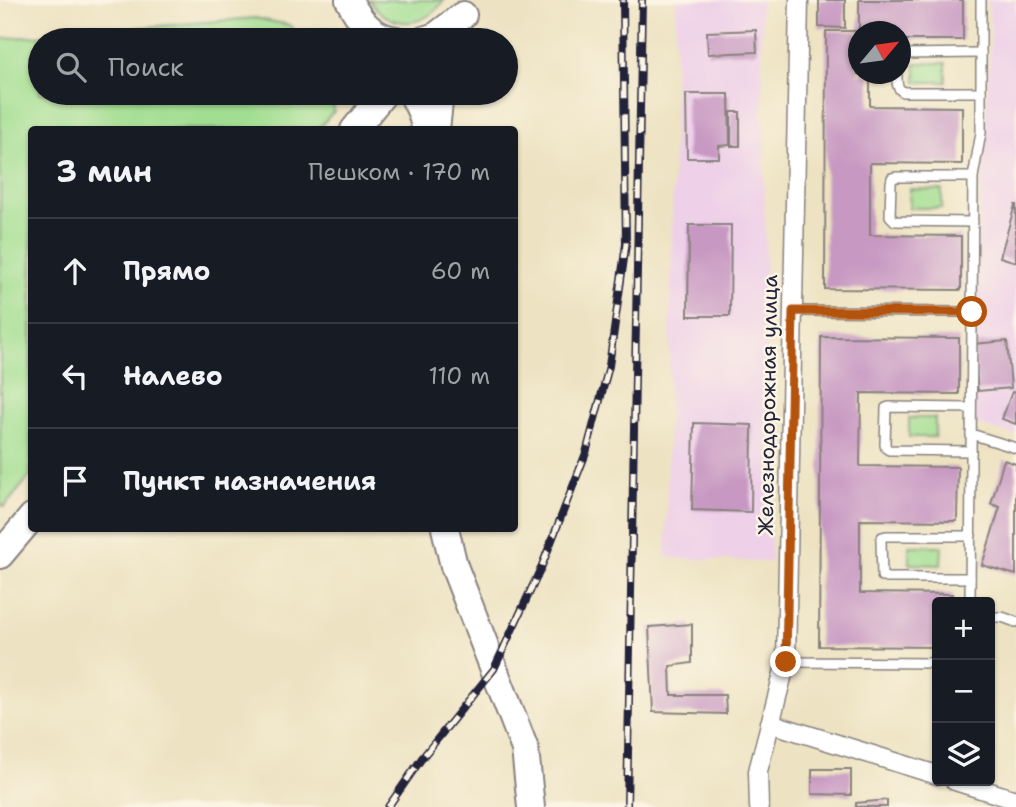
<!DOCTYPE html>
<html lang="ru">
<head>
<meta charset="utf-8">
<style>
  body { margin:0; font-family:"Shantell Sans",sans-serif; background:#20242c; color:#f1f3f6 }
  .controls { position:absolute; right:21px; bottom:21px; display:grid; overflow:hidden; border-radius:7px; box-shadow:0 2px 5px #0004 }
  .controls button { width:63px; height:63px; display:grid; place-items:center; padding:0; border:0; border-bottom:2px solid #363941; background:#171b24; color:#f1f3f6; font:35px sans-serif }
  .compass { position:absolute; left:848px; top:21px; width:63px; height:63px; border-radius:50%; background:#171b24; box-shadow:0 2px 5px #0004; rotate:61deg }
  .stop { position:absolute; width:21px; height:21px; margin:-16px; border:5px solid #b45309; border-radius:50%; background:#fff }
  .stop.end { background:#b45309; border-color:#fff; box-shadow:0 2px 7px #0008 }
  .list { margin:0; padding:0; list-style:none }
  h2 { display:flex; justify-content:space-between; align-items:center; height:91px; margin:0; padding:0 28px; font-size:30px }
  h2 small { font-size:23px; font-weight:400; color:#9ea1a6 }
  .list li { display:grid; grid-template-columns:46px 1fr auto; gap:21px; align-items:center; box-sizing:border-box; height:105px; padding:0 28px; border-top:2px solid #363941 }
  .list b { display:block; font-size:26px; white-space:nowrap }
  .list em { font-size:23px; font-style:normal; color:#9ea1a6 }
  .icon { flex:none; width:38px; height:38px; fill:none; stroke:currentColor; stroke-width:2; stroke-linecap:round; stroke-linejoin:round }
  .map { position:relative; flex:none; width:1016px; height:807px; overflow:hidden }
  .search { position:absolute; background:#171b24; box-shadow:0 2px 5px #0004; left:28px; top:28px; width:490px; height:77px; display:flex; align-items:center; gap:18px; box-sizing:border-box; padding:0 24px; border-radius:38px; color:#9ea1a6; font-size:26px }
  .panel { position:absolute; background:#171b24; box-shadow:0 2px 5px #0004; left:28px; top:126px; width:490px; height:406px; border-radius:7px }
  .map>svg:first-child { display:block }
  .built { fill:#eed0e8 }
  .green { fill:#a2de91; stroke:#628066; stroke-width:2 }
  .building { fill:#c798c2 }
  .lines { fill:none; stroke-linecap:round; stroke-linejoin:round }
  .service-casing { stroke:#88827e; stroke-width:12 }
  .minor-casing { stroke:#88827e; stroke-width:21 }
  .secondary-casing { stroke:#88827e; stroke-width:30 }
  .service { stroke:#fff; stroke-width:9 }
  .minor { stroke:#fff; stroke-width:18 }
  .secondary { stroke:#fff; stroke-width:26 }
  .rail-casing { stroke:#22223b; stroke-width:8 }
  .rail { stroke:#fcf5e5; stroke-width:5; stroke-dasharray:16; stroke-linecap:butt }
  .route { stroke:#b45309; stroke-width:9 }
  .labels { text-anchor:middle; stroke-width:5; stroke-linejoin:round; paint-order:stroke }
  .street-label { font-size:21px; fill:#22223b; stroke:#fcf5e5 }
</style>
</head>
<body>
<div class="map">
<svg width="1016" height="807" viewBox="0 0 1016 807">
  <rect width="100%" height="100%" fill="#fcf5e5"/>
  <filter id="ink" filterUnits="userSpaceOnUse"><feTurbulence type="fractalNoise" baseFrequency=".0143" numOctaves="2"/><feDisplacementMap in="SourceGraphic" scale="14" xChannelSelector="R" yChannelSelector="G"/><feConvolveMatrix kernelMatrix="1 2 1 2 8 2 1 2 1" color-interpolation-filters="sRGB"/></filter>
  <filter id="wash" filterUnits="userSpaceOnUse"><feTurbulence type="fractalNoise" baseFrequency=".00686" numOctaves="4" result="noise"/><feDisplacementMap in="SourceGraphic" scale="28" xChannelSelector="R" yChannelSelector="G"/><feGaussianBlur stdDeviation="1.57" result="paint"/><feColorMatrix in="noise" values="0 0 0 0 0 0 0 0 0 0 0 0 0 0 0 0 0 1.4 0 .05"/><feComposite in="paint" operator="in"/></filter>
  <g filter="url(#wash)">
    <rect width="100%" height="100%" fill="#ede2c1"/>
    <g class="built">
      <path d="M676,0H761L771,562L666,558Z"/>
      <path d="M987,0H1016V436L973,423V319L991,29Z"/>
    </g>
    <g class="green">
      <path d="M369,0H444C424,29 390,30 369,0Z"/>
      <path d="M255,18L289,25L305,40H40V93H332L334,111L318,129L32,130L31,475L4,507L0,503V39Z"/>
      <rect x="916" y="63" width="30" height="19"/>
      <path d="M910,189L942,190V208H909Z"/>
      <rect x="909" y="418" width="26" height="19"/>
      <path d="M909,546H942L941,565L909,564Z"/>
    </g>
    <g id="blocks">
      <g class="building">
        <path d="M819,0H845V28L819,27Z"/>
        <path d="M859,0H963V40H900V32H859Z"/>
        <path d="M756,30L757,52L708,54L707,32Z"/>
        <path d="M826,31H858V74H870V106L962,107V164L870,163V235L961,236V290L825,289Z"/>
        <path d="M686,94H729L730,145L719,146V158H687Z"/>
        <rect x="731" y="112" width="9" height="34"/>
        <path d="M1015,205H1016V262L1000,257Z"/>
        <path d="M689,225H731L730,316H688Z"/>
        <path d="M821,337L959,338V394L861,393L860,466L958,467L957,521L860,520V593L953,594L952,602H937V647L819,646Z"/>
        <path d="M1007,341L1011,388L978,391L973,344Z"/>
        <path d="M1012,392L1016,393V424L1002,419Z"/>
        <path d="M694,423L752,425L751,512L692,510Z"/>
        <path d="M1004,460L1016,464V575L982,565L1000,507L991,504Z"/>
        <path d="M692,624V663L670,666L671,695H725L726,714L653,712L649,627Z"/>
        <path d="M812,769H851V795L812,794Z"/>
        <path d="M887,800V807H856V803Z"/>
      </g>
    </g>
  </g>
  <g filter="url(#ink)">
    <use href="#blocks" fill-opacity="0" stroke="#88827e" stroke-width="2"/>
    <g class="lines">
      <defs>
        <g id="service">
          <path d="M900,54L981,53"/>
          <path d="M897,74C897,81 896,88 903,92H981"/>
          <path d="M973,222L895,221L890,216L891,183L892,178L897,177H973"/>
          <path d="M793,311L972,312"/>
          <path d="M971,434L1016,448"/>
          <path d="M971,451L889,450L886,448L885,445L886,408L889,407L971,408"/>
          <path d="M970,578H887L882,576L881,541L882,537L886,536H971"/>
          <path d="M970,602L973,177L981,133V0"/>
          <path d="M990,617H1002L1016,622"/>
          <path d="M786,662L937,663"/>
        </g>
        <g id="minor">
          <path d="M770,723L937,775"/>
          <path d="M955,781L1016,800"/>
          <path d="M759,807L758,771L786,662L799,0"/>
        </g>
        <g id="secondary">
          <path d="M349,0C359,20 372,37 396,40"/>
          <path d="M423,40L436,36L463,15"/>
          <path d="M412,93L421,112L426,130"/>
          <path d="M354,130L384,93"/>
          <path d="M436,130L440,93"/>
          <path d="M445,528L454,566L525,749L531,807"/>
          <path d="M0,555L32,517"/>
        </g>
      </defs>
      <use href="#service" class="service-casing"/>
      <use href="#minor" class="minor-casing"/>
      <use href="#secondary" class="secondary-casing"/>
      <use href="#service" class="service"/>
      <use href="#minor" class="minor"/>
      <use href="#secondary" class="secondary"/>
      <defs>
        <g id="rail">
          <path d="M388,807L422,758L494,669L541,568L586,453L609,366L626,244L623,0"/>
          <path d="M627,807L642,0"/>
        </g>
      </defs>
      <use href="#rail" class="rail-casing"/>
      <use href="#rail" class="rail"/>
    </g>
  </g>
  <g class="lines" filter="url(#ink)">
    <path class="route" d="M786,662L793,311L972,312"/>
  </g>
  <g class="labels">
    <g class="street-label">
      <text transform="translate(768 405) rotate(-89)" y="7">Железнодорожная улица</text>
    </g>
  </g>
</svg>
<div class="controls">
<button>+</button>
<button>−</button>
<button><svg class="icon" aria-label="layers" viewBox="0 0 24 24"><path d="M12 4l9 5-9 5-9-5zM3 14l9 5 9-5"/></svg></button>
</div>
<svg class="compass" viewBox="-18 -18 36 36"><path d="M0-13l5 13h-10z" fill="#e53935"/><path d="M0 13l5-13h-10z" fill="#9ea1a6"/></svg>
<div class="stop" style="left:972px;top:312px"></div>
<div class="stop end" style="left:786px;top:662px"></div>
<div class="search"><svg class="icon" aria-label="search" viewBox="0 0 24 24"><circle cx="10" cy="10" r="6"/><path d="M15 15l6 6"/></svg>Поиск</div>
<section class="panel">
<h2>3 мин<small>Пешком · 170 m</small></h2>
<ul class="list">
<li><svg class="icon" aria-label="ahead" viewBox="0 0 24 24"><path d="M12 20V5M6 11l6-6 6 6"/></svg><div><b>Прямо</b></div><em>60 m</em></li>
<li><svg class="icon" aria-label="left" viewBox="0 0 24 24"><path d="M17 20v-9H6M10 6l-5 5 5 5"/></svg><div><b>Налево</b></div><em>110 m</em></li>
<li><svg class="icon" aria-label="arrive" viewBox="0 0 24 24"><path d="M6 21V4h12l-3 4 3 4H6"/></svg><div><b>Пункт назначения</b></div></li>
</ul>
</section>
</div>
</body>
</html>
